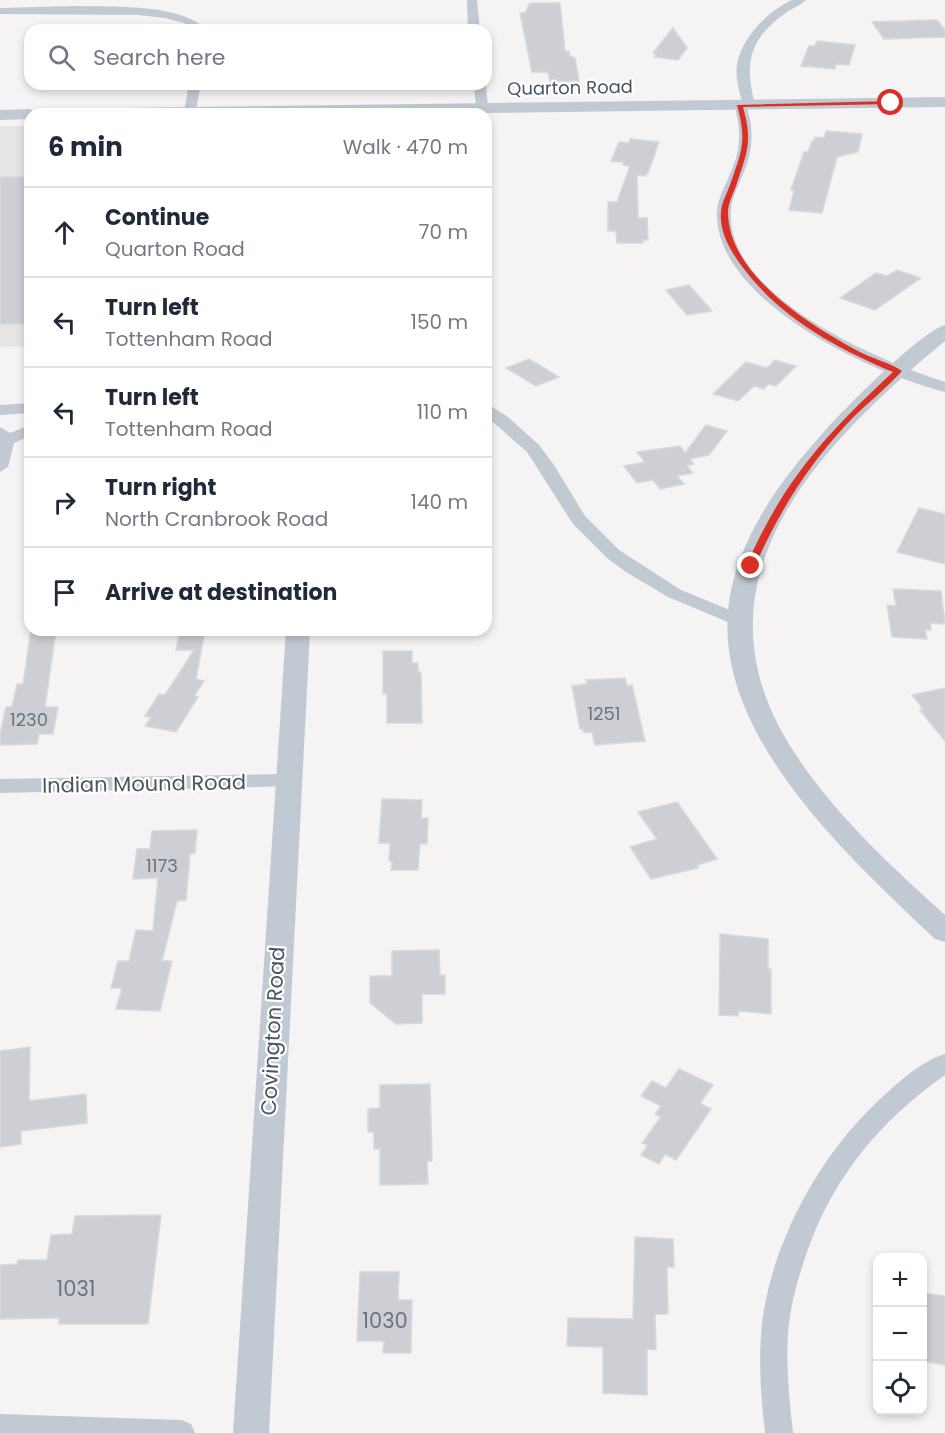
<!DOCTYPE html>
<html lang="en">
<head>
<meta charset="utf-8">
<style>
  body { margin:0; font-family:Poppins,sans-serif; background:#f2f2f3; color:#1f2937 }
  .controls { position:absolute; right:18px; bottom:18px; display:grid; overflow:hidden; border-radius:12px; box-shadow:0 3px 9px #0003 }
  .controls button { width:54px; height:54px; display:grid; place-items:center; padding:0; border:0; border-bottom:2px solid #e0e1e3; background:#fff; color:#1f2937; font:30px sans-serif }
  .stop { position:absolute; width:18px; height:18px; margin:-14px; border:4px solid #d93025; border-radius:50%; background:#fff }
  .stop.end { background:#d93025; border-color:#fff; box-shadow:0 2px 6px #0008 }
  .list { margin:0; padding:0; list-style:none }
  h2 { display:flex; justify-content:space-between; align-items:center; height:78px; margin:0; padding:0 24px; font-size:26px }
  h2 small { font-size:20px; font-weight:400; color:#747a83 }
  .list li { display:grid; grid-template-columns:39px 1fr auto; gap:18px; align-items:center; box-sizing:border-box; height:90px; padding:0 24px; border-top:2px solid #e0e1e3 }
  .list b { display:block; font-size:22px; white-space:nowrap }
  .list p { margin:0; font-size:20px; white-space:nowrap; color:#747a83 }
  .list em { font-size:20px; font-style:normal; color:#747a83 }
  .icon { flex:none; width:33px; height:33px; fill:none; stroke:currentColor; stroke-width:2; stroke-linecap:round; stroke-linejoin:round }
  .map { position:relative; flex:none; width:945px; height:1433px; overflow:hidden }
  .search { position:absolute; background:#fff; box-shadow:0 3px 9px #0003; left:24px; top:24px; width:468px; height:66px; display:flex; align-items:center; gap:15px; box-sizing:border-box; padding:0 21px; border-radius:18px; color:#747a83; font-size:22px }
  .panel { position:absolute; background:#fff; box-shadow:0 3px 9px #0003; left:24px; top:108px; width:468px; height:528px; border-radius:18px }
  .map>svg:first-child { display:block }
  .education { fill:#e6e4e5 }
  .building { fill:#cdcfd5; stroke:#d7d9de; stroke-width:1.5 }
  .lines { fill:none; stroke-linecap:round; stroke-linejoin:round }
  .minor { fill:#c1cad2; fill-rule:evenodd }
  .tertiary { fill:#c1cad2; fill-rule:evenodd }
  .route { fill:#d93025 }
  .labels { text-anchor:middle; stroke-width:4.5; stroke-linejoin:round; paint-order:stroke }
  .far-street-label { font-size:18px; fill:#4a5661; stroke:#fff }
  .number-label { font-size:18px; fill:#6b747e }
  .street-label { font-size:21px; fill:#4a5661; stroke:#fff }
  .near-number-label { font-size:21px; fill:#6b747e }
</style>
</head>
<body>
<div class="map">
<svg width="945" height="1433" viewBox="0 0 945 1433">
  <rect width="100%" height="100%" fill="#f5f3f3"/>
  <path class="education" d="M0,126H30V346L0,347Z"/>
  <g class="building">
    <path d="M534,3H560L565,51H569L570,56L575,58L579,81L550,82L548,72H532L520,13L526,12L529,4Z"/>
    <path d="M930,20H937L945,30V37L884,39L872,22Z"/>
    <path d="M673,28L687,48L678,60L654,57L656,54L653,53Z"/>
    <path d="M817,41L855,45L849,65L836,64L835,69L801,66L809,46H815Z"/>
    <path d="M826,131L862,134L858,152L837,157L822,213L789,210L794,191L791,190L804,152H808L812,141H814L815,137L824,138Z"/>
    <path d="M630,139L659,142L648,173L645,176L637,175L638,218H647L648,240H643V243H617L616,231H608V202H617L630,166L623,165L624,162L611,161L619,142L629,143Z"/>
    <rect x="0" y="177" width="30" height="147"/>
    <path d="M897,270L921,278L875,310L840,298L876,273L887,276Z"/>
    <path d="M689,285L712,311L687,315L666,290Z"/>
    <path d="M529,359L559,377L536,386L506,368Z"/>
    <path d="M775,360L796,366L776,386L768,384L764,389L754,386L738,401L713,394L746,362L767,368Z"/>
    <path d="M706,425L727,431L709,455L690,459L694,464L687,466L693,473L677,476L684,484L660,489L653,480L637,483L624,466L645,462L637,452L680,446L685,453Z"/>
    <path d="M919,508L945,514V564L897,552Z"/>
    <path d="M893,589L941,591L945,624L930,623L931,630H925L927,639L892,637L887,605L896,606Z"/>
    <path d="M31,630H56L45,707H58L53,734H39L37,744L0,745V734L6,707H12L17,684H23Z"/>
    <path d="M180,630H205L196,679L204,681L194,696L198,697L176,732L145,726L151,717L145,716L159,694L165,695L194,650H176Z"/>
    <path d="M383,651H412V663H418V672H421L422,723H387V694H383Z"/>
    <path d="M625,678L627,686L632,685L645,741L595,745L592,732L584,733L583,729H580L572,686L587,684L586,680Z"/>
    <path d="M945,688V741L920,710L923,709L912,695Z"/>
    <path d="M382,799L422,800L421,818H428L427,844H420L418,870H391L392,861H389L390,843H379Z"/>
    <path d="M677,802L717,859L697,865L698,868L651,879L630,847L657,839L638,812Z"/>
    <path d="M197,830L195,853L190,854L186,900L177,901L162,961H172L160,1011L116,1009L122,988H111L118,961H129L136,930L153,931L158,878L133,879L137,849H150L152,831Z"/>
    <path d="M720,934L768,939V969H771V1014L739,1011L738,1016L719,1015Z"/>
    <path d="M439,950L440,975H445V994H422V1023L396,1024L370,1003V976H392V951Z"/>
    <path d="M30,1047L29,1101L86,1094L87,1123L21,1131V1144L0,1147V1051Z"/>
    <path d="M679,1069L713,1085L700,1103L711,1109L676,1160L665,1154L659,1164L641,1155L648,1145L642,1143L661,1117L655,1114L661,1106L641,1096L652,1081L666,1088Z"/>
    <path d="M430,1084L432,1161H427L428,1184L380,1185V1149H374V1132H368V1109L380,1108V1085Z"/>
    <path d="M161,1215L148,1324H59V1318L0,1319V1265L17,1264L18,1260H47L51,1235L72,1234L75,1216Z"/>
    <path d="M635,1237L673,1239L674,1267H667L668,1314H655L656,1350L647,1349V1395L603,1393V1347L567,1346L568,1318L633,1319Z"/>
    <path d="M360,1272H399L398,1300H412L411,1353H383L384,1341H357Z"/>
    <path d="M922,1293L945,1296V1365L922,1361Z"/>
  </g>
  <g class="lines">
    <g class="minor">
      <path d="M467,0H477L480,30H468Z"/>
      <path d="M792,0H806C801,5 793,8 787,12C749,39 744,62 755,105L747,108C755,133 752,155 741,179C737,188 732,198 731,209C723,296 879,361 945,382V392C873,374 713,300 717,211C718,198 725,187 729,176C741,152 742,130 734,105L742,102C739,90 735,77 737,64C742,37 768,11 792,0Z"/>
      <path d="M74,6C110,7 181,3 207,30H194L184,23L165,18L138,15L0,14V8Z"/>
      <path d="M189,84H201L195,114L184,112Z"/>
      <path d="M474,84H486L488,108L486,111L482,112L476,108Z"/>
      <path d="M30,403V413L0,415V405Z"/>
      <path d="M486,403L508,417L539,445L554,465L585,516L619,550L681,590L747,617L750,621L747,625H735L668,597L626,572L607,558L573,524L527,452L486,416Z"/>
      <path d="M30,425V436L14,443L8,467L0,472V427L10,433Z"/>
      <path d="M288,774L295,776L298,781L295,786L0,793V779Z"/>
      <path d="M945,1054V1075C880,1121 833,1177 807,1252C799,1275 792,1299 789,1323C785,1360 789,1397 793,1433H765C761,1397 758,1360 762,1324C771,1245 818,1158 875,1104C894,1086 919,1062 945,1054Z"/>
      <path d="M0,1414L181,1420L191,1424L195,1433H0Z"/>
    </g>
    <g class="tertiary">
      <path d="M945,97V107L404,114H43L51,109Z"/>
      <path d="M30,109L38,114H30V119L0,120V110Z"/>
      <path d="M945,325V341C818,446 683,582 794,752C834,814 891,866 945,915V942L935,939C851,859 717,739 728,611C734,544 779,481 823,433C843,410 920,332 945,325Z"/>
      <path d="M286,630H310L269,1433H233Z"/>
    </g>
  </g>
  <path class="route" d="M891,101L893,104L743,107C753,143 747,152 736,186C733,194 728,204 728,212C728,274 808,324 856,350C870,358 889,362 902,371C884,391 862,407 845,426C806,468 778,514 755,566L747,568L746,566C784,480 825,435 893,372C836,348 782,319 744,269C731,252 719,233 721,211C722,202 727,193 730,185C742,150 747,142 737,105Z"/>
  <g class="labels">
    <g class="far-street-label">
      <text transform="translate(570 88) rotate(-1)" y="6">Quarton Road</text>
    </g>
    <g class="number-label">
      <text x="604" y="720">1251</text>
      <text x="29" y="726">1230</text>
      <text x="162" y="872">1173</text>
    </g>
    <g class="street-label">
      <text transform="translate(144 784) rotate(-1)" y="7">Indian Mound Road</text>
      <text transform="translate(273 1031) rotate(-87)" y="7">Covington Road</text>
    </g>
    <g class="near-number-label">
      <text x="76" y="1296">1031</text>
      <text x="385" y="1328">1030</text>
    </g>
  </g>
</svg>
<div class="controls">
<button>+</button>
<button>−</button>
<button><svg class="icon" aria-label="locate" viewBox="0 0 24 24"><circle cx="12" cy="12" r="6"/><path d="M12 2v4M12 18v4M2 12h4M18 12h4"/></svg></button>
</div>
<div class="stop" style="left:891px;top:103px"></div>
<div class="stop end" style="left:751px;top:566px"></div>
<div class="search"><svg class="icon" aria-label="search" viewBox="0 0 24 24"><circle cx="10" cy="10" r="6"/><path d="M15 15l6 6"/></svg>Search here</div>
<section class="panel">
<h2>6 min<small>Walk · 470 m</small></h2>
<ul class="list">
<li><svg class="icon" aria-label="ahead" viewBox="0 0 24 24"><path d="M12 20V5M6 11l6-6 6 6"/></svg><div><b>Continue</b><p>Quarton Road</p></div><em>70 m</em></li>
<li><svg class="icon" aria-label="left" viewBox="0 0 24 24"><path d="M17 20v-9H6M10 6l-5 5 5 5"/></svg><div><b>Turn left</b><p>Tottenham Road</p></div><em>150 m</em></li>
<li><svg class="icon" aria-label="left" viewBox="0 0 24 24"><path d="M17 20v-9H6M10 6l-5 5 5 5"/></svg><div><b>Turn left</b><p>Tottenham Road</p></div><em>110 m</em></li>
<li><svg class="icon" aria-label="right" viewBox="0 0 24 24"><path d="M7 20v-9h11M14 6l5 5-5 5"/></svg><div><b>Turn right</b><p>North Cranbrook Road</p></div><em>140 m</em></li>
<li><svg class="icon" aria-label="arrive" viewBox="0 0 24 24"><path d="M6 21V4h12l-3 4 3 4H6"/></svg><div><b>Arrive at destination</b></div></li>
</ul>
</section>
</div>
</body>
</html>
